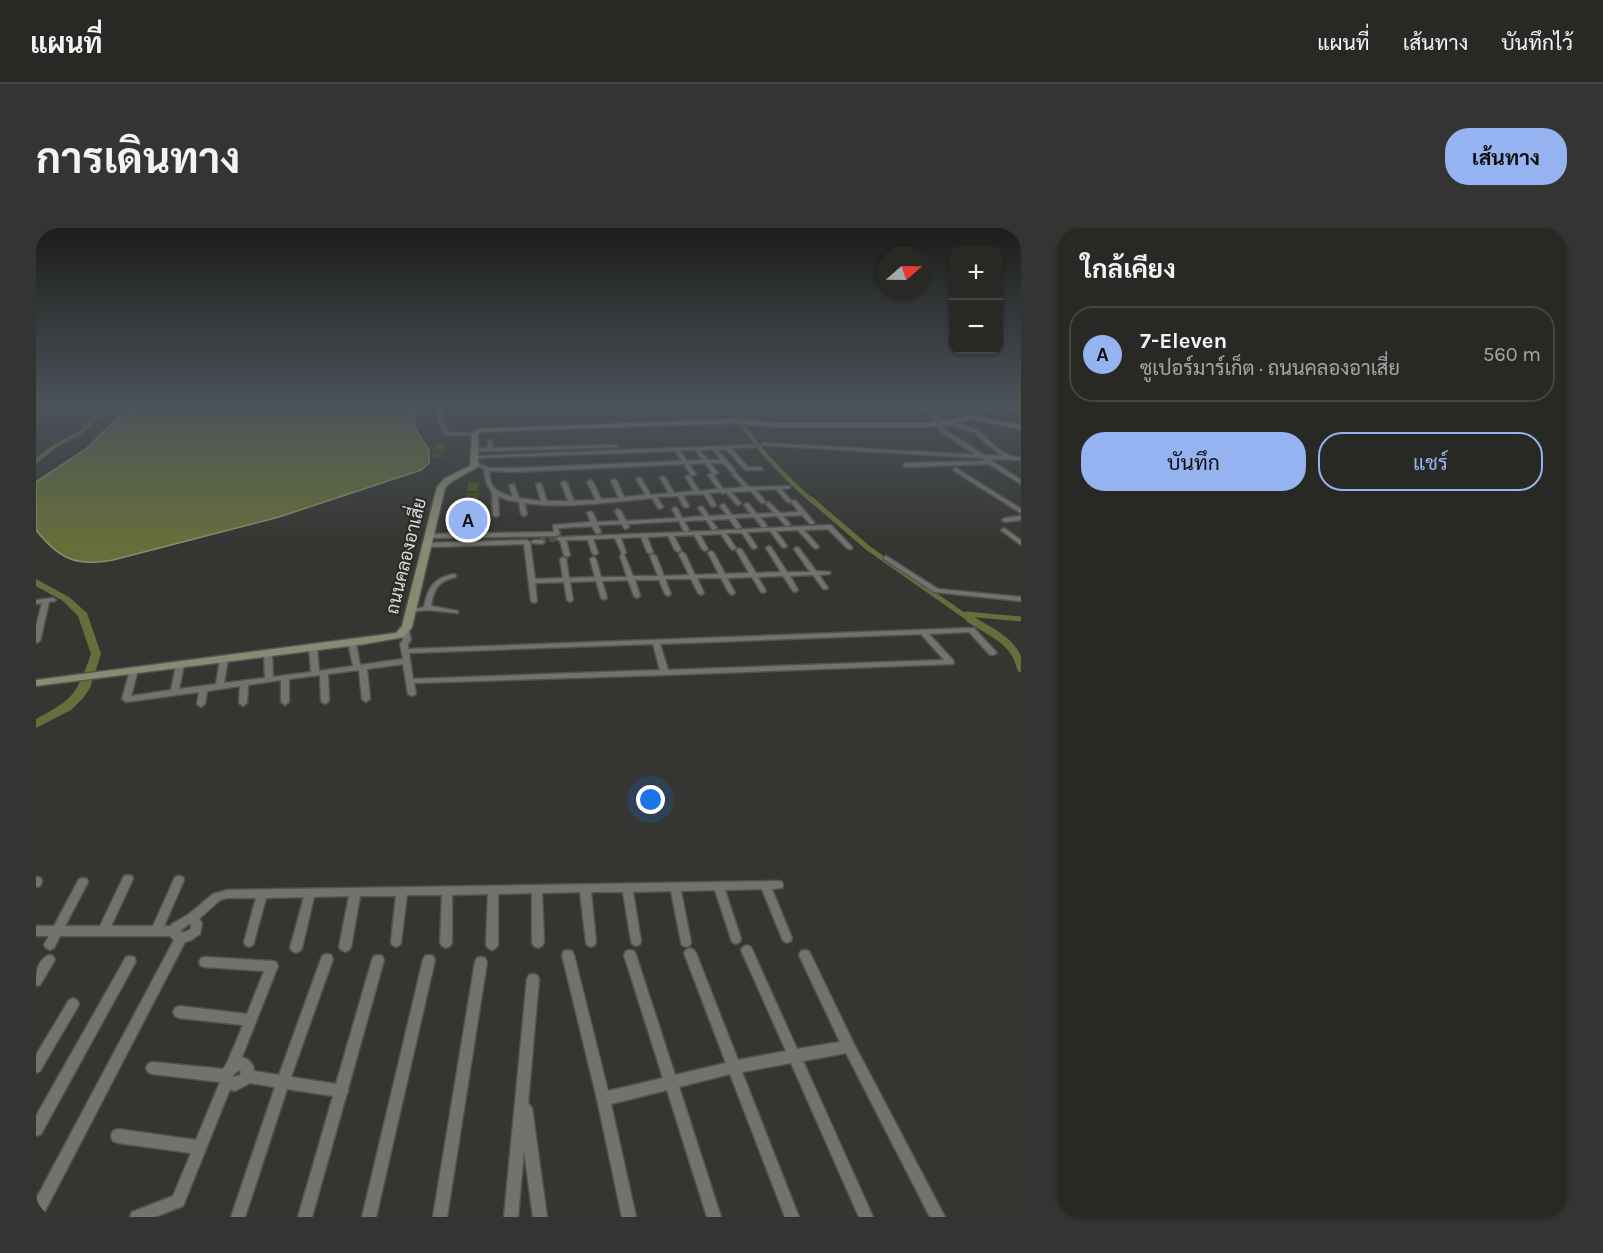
<!DOCTYPE html>
<html lang="th">
<head>
<meta charset="utf-8">
<style>
  body { margin:0; font-family:Karla,Sarabun,sans-serif; background:#343432; color:#f1f3f6 }
  .controls { position:absolute; right:18px; top:18px; display:grid; overflow:hidden; border-radius:12px; box-shadow:0 2px 4px #0004 }
  .controls button { width:54px; height:54px; display:grid; place-items:center; padding:0; border:0; border-bottom:2px solid #444442; background:#282825; color:#f1f3f6; font:30px sans-serif }
  .compass { position:absolute; left:841px; top:18px; width:54px; height:54px; border-radius:50%; background:#282825; box-shadow:0 2px 4px #0004; rotate:70deg }
  .you { position:absolute; left:615px; top:572px; width:21px; height:21px; margin:-15px; border:4px solid #fff; border-radius:50%; background:#1a73e8; box-shadow:0 0 0 9px #1a73e833 }
  .badge { display:grid; place-items:center; width:39px; height:39px; border-radius:50%; background:#95b2f1; color:#111; font-size:20px; font-weight:700 }
  .pin { position:absolute; translate:-50% -50%; border:3px solid #fff; box-shadow:0 2px 6px #0006 }
  .list { margin:0; padding:0; list-style:none }
  h2 { display:flex; justify-content:space-between; align-items:center; height:78px; margin:0; padding:0 24px; font-size:26px }
  h2 small { font-size:20px; font-weight:400; color:#a5a6a7 }
  .list li { display:grid; grid-template-columns:39px 1fr auto; gap:18px; align-items:center; box-sizing:border-box; height:96px; margin:0 12px 12px; padding:0 12px; border:2px solid #444442; border-radius:24px }
  .list b { display:block; font-size:22px; white-space:nowrap }
  .list p { margin:0; font-size:20px; white-space:nowrap; color:#a5a6a7 }
  .list em { font-size:20px; font-style:normal; color:#a5a6a7 }
  .actions { display:flex; gap:12px; padding:18px 24px }
  .actions a { flex:1; padding:14px 0; border:2px solid #95b2f1; border-radius:24px; text-align:center; font-size:21px; color:#95b2f1 }
  .actions .main { background:#95b2f1; color:#111 }
  .map { position:relative; flex:none; width:985px; height:989px; overflow:hidden; border-radius:24px }
  header { display:flex; align-items:center; gap:36px; box-sizing:border-box; height:84px; padding:0 30px; background:#282825; border-bottom:2px solid #444442 }
  header strong { font-size:28px }
  nav { display:flex; gap:33px; margin-inline-start:auto; font-size:21px }
  .intro { display:flex; align-items:center; justify-content:space-between; box-sizing:border-box; height:144px; padding:0 36px }
  h1 { margin:0; font-size:42px }
  .button { padding:15px 27px; border-radius:24px; background:#95b2f1; color:#111; font-size:21px; font-weight:700 }
  main { display:flex; gap:36px; padding:0 36px }
  aside { flex:1; background:#282825; border-radius:24px; box-shadow:0 2px 4px #0004 }
  .map>svg:first-child { display:block }
  .water { fill:#666f3b; stroke:#89906b; stroke-width:1.5 }
  .lines { fill:none; stroke-linecap:round; stroke-linejoin:round }
  .canal-far2 { stroke:#666f3b; stroke-width:4.5 }
  .canal-far1 { stroke:#666f3b; stroke-width:5 }
  .canal { stroke:#666f3b; stroke-width:8 }
  .river { fill:#666f3b; fill-rule:evenodd }
  .street-tunnel { stroke:#4e4f4a; stroke-width:6; stroke-dasharray:6 3; stroke-linecap:butt }
  .street-casing { stroke:#52534f; stroke-width:3 }
  .secondary-casing { stroke:#52534f; stroke-width:3 }
  .street { fill:#72736e; fill-rule:evenodd }
  .secondary { fill:#878b72; fill-rule:evenodd }
  .wall { fill:#434a1d }
  .shaded-wall { fill:#373c18 }
  .building { fill:#4e5622; stroke:#373c18; stroke-width:1.5 }
  .labels { text-anchor:middle; stroke-width:4.5; stroke-linejoin:round; paint-order:stroke }
  .far-street-label { font-size:18px; fill:#dcddda; stroke:#2b2c27 }
</style>
</head>
<body>
<header>
<strong>แผนที่</strong>
<nav><a>แผนที่</a><a>เส้นทาง</a><a>บันทึกไว้</a></nav>
</header>
<div class="intro"><h1>การเดินทาง</h1><a class="button">เส้นทาง</a></div>
<main>
<div class="map">
<svg width="985" height="989" viewBox="0 0 985 989">
  <rect width="100%" height="100%" fill="#353631"/>
  <path class="water" d="M97,178H381L378,199L393,222V235L385,242L243,289L77,332C40,339 23,331 0,302V254L50,221L81,190Z"/>
  <g class="lines">
    <path class="canal-far2" d="M695,178C715,214 745,246 776,273"/>
    <g class="canal-far1">
      <path d="M775,271L832,320L936,393"/>
      <path d="M930,386L985,391"/>
    </g>
    <path class="canal" d="M934,391C957,406 978,412 985,440"/>
    <g class="river">
      <path d="M68,178H75L47,205L21,219L0,236V230L17,217L43,203Z"/>
      <path d="M0,351L33,369L51,385L65,426L54,460L47,470L35,482L0,500V491C39,470 40,467 55,426L42,388L27,373L0,358Z"/>
    </g>
    <path class="street-tunnel" d="M504,311H523"/>
    <defs>
      <g id="street">
        <path d="M402,178H406V193L413,205H441V207H410L402,193Z"/>
        <path d="M695,178H699V179L697,180Z"/>
        <path d="M847,178H851V179L849,180Z"/>
        <path d="M866,178H870V179L868,180Z"/>
        <path d="M885,178H889L910,195V197H906L885,180Z"/>
        <path d="M955,178H969L985,181V183L960,179L937,190L933,189Z"/>
        <path d="M913,194C922,195 938,199 945,205C959,217 965,228 985,230V232L953,231L985,252V256L953,236L870,239L867,237L870,235L949,233L945,230L727,217L725,216L727,215L940,227L905,204L901,197L903,196L909,202L948,227L967,228L949,215L940,205L913,196Z"/>
        <path d="M454,212L456,213L457,220L580,217L582,218L580,219L455,223H439L437,222L439,221L452,220V213Z"/>
        <path d="M717,217L719,218V219L695,220L712,239H724L726,240V242H709L690,221H681L699,242V244H695L687,235H674L682,245L679,247L677,246L669,235L653,236L660,246L657,248L655,247L648,236L480,244L453,243C454,261 461,264 477,269L473,257L478,256L483,270L505,273L500,256L505,255L511,273H532L525,255L528,253L531,255L538,273L560,272L551,254L554,252L557,254L565,271L583,270L575,253L578,251L581,253L588,269L610,267L600,251L603,249L605,250L615,267L633,265L624,250L627,248L629,249L638,265L658,263L649,249L652,247L654,248L663,263L682,261L672,247L675,245L677,246L687,261L708,259L696,246L699,244L713,259L754,258V260L745,261L755,272V274H751L740,261L721,262H720L729,273V275H725L715,263L695,264L705,275L702,277L700,276L690,264L687,266L685,264L673,265L680,277L677,279L675,278L668,266L647,267L653,278L650,280L647,278L642,268L621,269L627,279L624,281L622,280L616,270C576,274 530,281 488,275L491,286L488,288L485,286L483,274L472,272L462,268L463,287L460,289L457,287L456,265L450,254L448,241L437,236L440,234L453,240H480L646,233L639,223L440,230L438,229L440,228ZM677,221V222L685,232H672L663,222ZM643,222H659L667,232L651,233Z"/>
        <path d="M920,240L985,281V285L918,243L917,242Z"/>
        <path d="M758,272L760,273L778,294V296H774L766,287L747,288L754,296L751,298L749,297L741,288L724,289L731,298L728,300L726,299L718,289L699,290L705,299L702,301L700,300L693,291L675,292L681,300L678,302L676,301L670,292L648,293L653,302L651,304L794,297L796,298L816,319V321H812L792,301L768,302L783,319L780,321L778,320L762,302L740,303L751,318L748,320L746,319L734,303L711,304L721,319L718,321L716,320L706,305H690L700,320L697,322L695,321L685,306L664,307L672,321L669,323L666,321L658,307L638,308L645,322L642,324L639,322L632,308L611,309L617,324L614,326L611,324L605,309L585,310L590,325L588,326L597,348H622L614,328L617,326L620,328L628,348L653,347L643,326L646,324L649,326L659,347L683,346L672,325L675,323L678,325L689,346L713,345L700,322L703,320L706,322L720,345L745,344L730,320L733,318L735,319L751,344H774L758,321L761,319L763,320L780,343L794,344V346L783,347L792,360L791,361H787L777,347L754,348L762,362L759,364L757,363L747,348L722,349L730,363L727,365L725,364L716,349L691,350L699,365L696,367L693,365L685,350H661L668,365L665,367L662,365L655,351H629L635,366L632,368L629,366L623,352H599L604,368L601,370L598,368L592,352L566,353L571,370L568,372L565,370L560,353L534,354L537,372L534,374L531,372L528,354L499,355L501,373L498,375L495,373L488,316L391,319L388,317L391,315L491,312L494,314L499,351L527,350L524,331L527,329L530,331L533,350L559,349L554,331L557,329L560,331L565,349H591L584,328L586,326L579,310L557,311L562,325L559,327L556,325L552,312H530L534,327L531,329L528,327L524,313L520,311L523,309L650,304L647,302L643,293L591,296L593,299L590,301L588,300L586,296L562,297L565,304L562,306L559,304L556,298L522,300L524,306L521,308L393,310L390,308L393,306L518,304L517,297L555,294L551,285L554,283L557,285L561,294L584,293L579,283L582,281L585,283L590,293L641,290L636,281L639,279L641,280L646,290L668,288L662,280L665,278L667,279L673,288L691,287L684,278L687,276L689,277L696,287L715,286L708,277L711,275L713,276L721,286L738,285L730,276L733,274L744,285L763,284L755,274Z"/>
        <path d="M985,288V292L969,294L966,292L969,290Z"/>
        <path d="M968,300L985,312V317L966,303L965,302Z"/>
        <path d="M498,312H506L509,314L506,316L496,315L495,314Z"/>
        <path d="M850,328L902,361L985,369V373L898,364L848,331V329Z"/>
        <path d="M418,346L420,347V349C402,353 398,361 395,378L422,383V385L391,382L373,384V382L388,379C392,359 398,350 418,346Z"/>
        <path d="M17,370L20,372L19,373L13,374L4,413L0,415V399L6,375L0,376V372Z"/>
        <path d="M366,400H369L373,402L375,412L372,416V421L935,400H938L961,425L957,427H954L933,404L893,406L917,432L918,434L917,436L629,447L378,455L380,466L376,468L372,466L367,436L331,441L334,471L330,474L326,471L323,442L292,446L293,473L289,476L285,473L284,447L253,451V474L249,477L245,474V452L212,457L211,475L207,478L203,475L204,458L171,463L169,476L165,479L161,476L163,464L90,474L86,471L94,442L98,440L102,442L95,468L135,462L140,437L144,435L148,437L143,461L180,456L184,431L188,429L192,431L188,455L229,450L228,425L232,423L236,425L237,449L275,444L273,420L277,418L281,420L283,443L317,438L312,415L316,413L320,415L324,437L367,431L364,416L367,412L365,402ZM885,406L908,432L632,442L624,416ZM617,416L624,442L377,451L373,425Z"/>
        <path d="M92,647L96,648L97,651L75,698H117L139,649L143,648L147,649L148,652L128,698H135L136,696L153,686L177,666L191,662L742,653L746,654L747,657L746,660L736,661L756,710L755,713L751,715L747,713L726,661L689,662L705,711L704,714L700,716L696,714L695,711L679,662L645,663L655,714L654,717L650,719L646,717L645,714L635,663L597,664L605,713L604,716L600,718L596,716L595,713L587,664H555L560,714L559,717L555,719L551,717L550,714L544,664L506,665L508,715L506,718L502,720L498,718L496,715V665L462,666V717L460,720L456,722L452,720L450,717L452,666L416,667V715L414,718L410,720L406,718L404,715L406,667H371L365,714L364,717L360,719L356,717L355,714L360,668H324L315,719L313,722L309,724L305,722L303,719L313,668L278,669L266,720L264,723L260,725L256,723L254,720L268,669L230,670L218,714L217,717L213,719L209,717L208,714L220,670H191L184,672L163,691L166,695L164,706L155,712L149,714L6,989H0V971L138,712L134,708H24L18,720L14,722L10,720L8,717L13,708H0V698H18L43,651L47,650L51,651L52,654L29,698H64L88,648ZM153,696L155,697V701L149,704H145V702Z"/>
        <path d="M0,649L5,650L6,653L4,658L0,659Z"/>
        <path d="M711,717L715,719L761,821L804,814L763,727L765,723L769,722L773,723L817,814L909,989H894L810,825L767,833L837,989H823L755,835L706,844L763,989H749L694,846L643,859L685,989H671L631,862L575,876L600,989H586L561,871L526,727L528,723L532,722L536,723L538,727L572,863L627,850L588,727L590,723L594,722L598,723L600,727L639,847L690,835L648,725L650,722L654,720L658,722L660,725L702,832L750,823L705,722L707,719Z"/>
        <path d="M291,726L295,727L297,731L255,849L300,856L336,732L338,728L342,727L346,728L348,732L312,861V863L310,868L276,989H262L297,868L251,861L209,989H195L239,859L214,855L199,863L194,861L147,978L119,989H94L96,984L137,968L155,925L82,915L77,913L75,908L77,903L82,901L160,912L184,854L116,846L112,844L110,840L112,836L116,834L187,841L191,835L207,797L143,790L139,788L137,784L139,780L143,778L211,786L228,743L169,739L165,738L163,734L165,730L169,729L236,733L240,734L242,738L206,829C212,831 218,836 218,843L243,847L285,731L287,727ZM203,842L205,843L204,847L198,849L197,847Z"/>
        <path d="M13,727L17,728L19,732L4,757L0,758C0,746 0,733 13,727Z"/>
        <path d="M393,727L397,728L399,732L340,989H326L387,732L389,728Z"/>
        <path d="M94,728L98,729L100,733L98,737L5,906L0,908V888L90,729Z"/>
        <path d="M445,729L449,730L451,734L411,989H397L439,734L441,730Z"/>
        <path d="M497,746L501,747L503,751L492,875L496,880L511,989H497L488,922L482,989H468L491,751L493,747Z"/>
        <path d="M37,770L41,772L43,776L41,780L4,843L0,845V827L33,772Z"/>
      </g>
      <path id="secondary" d="M935,187L985,197V201L935,191L913,197L891,199H738L700,195L445,204L442,206V239L415,254L409,260L376,399L368,409L329,416L0,458V452L360,405L366,398L401,259L409,250L434,238L436,206L441,201L700,191L738,195H891L913,193Z"/>
    </defs>
    <use href="#street" class="street-casing"/>
    <use href="#secondary" class="secondary-casing"/>
    <use href="#street" class="street"/>
    <use href="#secondary" class="secondary"/>
  </g>
  <g class="wall">
    <path d="M396,223H410V228L407,230H396Z"/>
    <path d="M444,262L442,272L430,271V264Z"/>
    <path d="M438,283L437,296H426L425,291Z"/>
  </g>
  <path class="shaded-wall" d="M409,216L410,228L407,230L406,223Z"/>
  <g class="building">
    <path d="M399,216H409V221L406,223H396Z"/>
    <path d="M432,254H444L442,264H430Z"/>
    <path d="M426,283H438L436,291H425Z"/>
  </g>
  <linearGradient id="sky" x2="0" y2="1"><stop stop-color="#1d1e1b"/><stop offset="0.56" stop-color="#4b525a"/><stop offset="1" stop-color="#4b525a" stop-opacity="0"/></linearGradient>
  <rect width="985" height="316" fill="url(#sky)"/>
  <g class="labels">
    <g class="far-street-label">
      <text transform="translate(370 328) rotate(-76)" y="6">ถนนคลองอาเสี่ย</text>
    </g>
  </g>
</svg>
<div class="controls">
<button>+</button>
<button>−</button>
</div>
<svg class="compass" viewBox="-18 -18 36 36"><path d="M0-13l5 13h-10z" fill="#e53935"/><path d="M0 13l5-13h-10z" fill="#a5a6a7"/></svg>
<div class="you"></div>
<div class="pin badge" style="left:432px;top:292px">A</div>
</div>
<aside>
<h2>ใกล้เคียง<small></small></h2>
<ul class="list">
<li><span class="badge">A</span><div><b>7-Eleven</b><p>ซูเปอร์มาร์เก็ต · ถนนคลองอาเสี่ย</p></div><em>560 m</em></li>
</ul>
<div class="actions"><a class="main">บันทึก</a><a>แชร์</a></div>
</aside>
</main>
</body>
</html>
